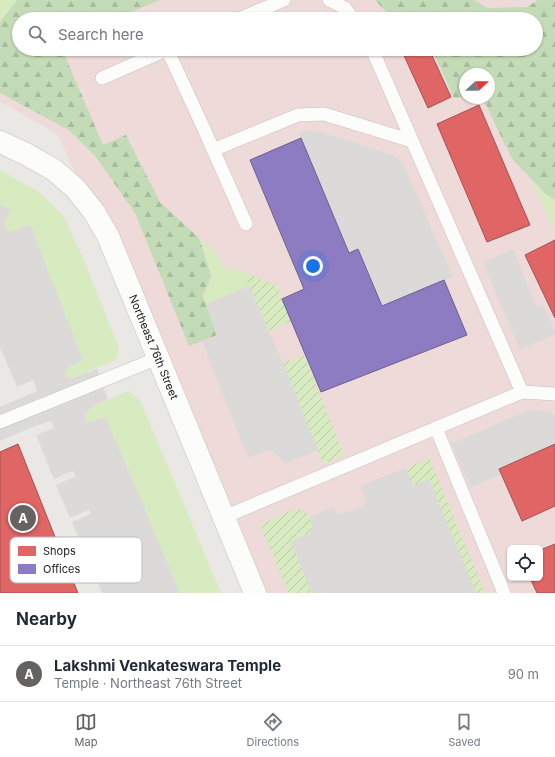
<!DOCTYPE html>
<html lang="en">
<head>
<meta charset="utf-8">
<style>
  body { margin:0; font-family:Inter,sans-serif; background:#f2f2f3; color:#1f2937 }
  .controls { position:absolute; right:12px; bottom:12px; display:grid; overflow:hidden; border-radius:6px; box-shadow:0 1px 3px #0004 }
  .controls button { width:36px; height:36px; display:grid; place-items:center; padding:0; border:0; border-bottom:1px solid #e0e1e3; background:#fff; color:#1f2937; font:20px sans-serif }
  .compass { position:absolute; left:459px; top:68px; width:36px; height:36px; border-radius:50%; background:#fff; box-shadow:0 1px 3px #0004; rotate:68deg }
  .you { position:absolute; left:313px; top:266px; width:14px; height:14px; margin:-10px; border:3px solid #fff; border-radius:50%; background:#1a73e8; box-shadow:0 0 0 6px #1a73e833 }
  .badge { display:grid; place-items:center; width:26px; height:26px; border-radius:50%; background:#646362; color:#fff; font-size:13px; font-weight:700 }
  .pin { position:absolute; translate:-50% -50%; border:2px solid #fff; box-shadow:0 1px 4px #0006 }
  .list { margin:0; padding:0; list-style:none }
  h2 { display:flex; justify-content:space-between; align-items:center; height:52px; margin:0; padding:0 16px; font-size:17px }
  h2 small { font-size:13px; font-weight:400; color:#747a83 }
  .list li { display:grid; grid-template-columns:26px 1fr auto; gap:12px; align-items:center; box-sizing:border-box; height:56px; padding:0 16px; border-top:1px solid #e0e1e3 }
  .list b { display:block; font-size:15px; white-space:nowrap }
  .list p { margin:0; font-size:13px; white-space:nowrap; color:#747a83 }
  .list em { font-size:13px; font-style:normal; color:#747a83 }
  .icon { flex:none; width:22px; height:22px; fill:none; stroke:currentColor; stroke-width:2; stroke-linecap:round; stroke-linejoin:round }
  .map { position:relative; flex:none; width:555px; height:593px; overflow:hidden }
  .search { position:absolute; background:#fff; box-shadow:0 1px 3px #0004; left:12px; right:12px; top:12px; height:44px; display:flex; align-items:center; gap:10px; box-sizing:border-box; padding:0 14px; border-radius:22px; color:#747a83; font-size:15px }
  .sheet { height:108px; background:#fff }
  nav { display:flex; justify-content:space-around; align-items:center; box-sizing:border-box; height:56px; border-top:1px solid #e0e1e3; background:#fff; font-size:11px; color:#747a83 }
  nav a { display:grid; justify-items:center; gap:2px }
  nav .on { color:#646362 }
  .map>svg:first-child { display:block }
  .commercial { fill:#eedad8; fill-rule:evenodd }
  .grass { fill:#d7eac0 }
  .forest { fill:url(#forest-firs) }
  .garden { fill:url(#garden-furrows) }
  .parking { fill:#dbdad8 }
  .shops { fill:#e06666; stroke:#a55050 }
  .offices { fill:#8e7cc3; stroke:#6c5f91 }
  .lines { fill:none; stroke-linecap:round; stroke-linejoin:round }
  .service-casing { stroke:#c3c2c0; stroke-width:14 }
  .minor-casing { stroke:#c3c2c0; stroke-width:23 }
  .service { stroke:#fcfcfb; stroke-width:13 }
  .minor { stroke:#fcfcfb; stroke-width:22 }
  .labels { text-anchor:middle; stroke-width:4; stroke-linejoin:round; paint-order:stroke }
  .street-label { font-size:11px; fill:#1c1c1c; stroke:#fff }
  .key { fill:#fff; stroke:#bbb; stroke-width:1 }
  .key-label { font-size:11px; fill:#1c1c1c }
</style>
</head>
<body>
<div class="map">
<svg width="555" height="593" viewBox="0 0 555 593">
  <defs>
    <pattern id="forest-firs" width="22" height="20" patternUnits="userSpaceOnUse"><rect width="22" height="20" fill="#c4dbb7"/><path d="M5 1l3.5 6h-7zM16 11l3.5 6h-7z" fill="#a8bb9d"/></pattern>
    <pattern id="garden-furrows" width="10" height="10" patternUnits="userSpaceOnUse"><rect width="10" height="10" fill="#d7eac0"/><path d="M-1 1l2-2M0 10L10 0M9 11l2-2" fill="none" stroke="#b8c8a4"/></pattern>
  </defs>
  <rect width="100%" height="100%" fill="#eae8e4"/>
  <path class="commercial" d="M98,0H555V593H261L144,322L57,134L0,101V44L19,49H536V19H55ZM465,74H489V98H465ZM510,548H540V578H510Z"/>
  <g class="grass">
    <path d="M0,0H17L0,22Z"/>
    <path d="M0,170L39,192L64,217L82,256L119,348L116,360L73,378L67,377L65,372L69,367L83,360L30,225L10,232L6,229L4,223L10,210L0,205Z"/>
    <path d="M531,180L546,194L555,200V231Z"/>
    <path d="M199,238L214,250L226,269L242,270L253,276L247,279L249,286L206,304L203,296L211,276Z"/>
    <path d="M129,391L140,400L221,593H180L106,417L86,423L85,415L93,406Z"/>
  </g>
  <g class="forest">
    <path d="M17,0H160L114,19H19V49H62L103,145L126,135L160,202L199,238L211,276L203,296L217,335L189,346L135,213L96,157L69,130L0,93V22Z"/>
    <path d="M375,0H474L487,8L527,7L538,0H555V200L546,194L512,159L486,105L479,98H489V74H465V97L454,98L432,49H536V19H393Z"/>
  </g>
  <g class="garden">
    <path d="M253,276L277,286L292,321L268,331L246,279Z"/>
    <path d="M304,355L344,455L323,464L283,363Z"/>
    <path d="M429,458L485,593H476L429,480L413,486L406,468Z"/>
    <path d="M294,509C297,509 301,510 304,511C311,515 312,525 311,532L291,542L312,593H288L273,555L260,525Z"/>
  </g>
  <g class="parking">
    <path d="M306,130L321,132L393,155L402,161L453,277L382,306L358,249L349,253L299,133Z"/>
    <path d="M0,205L11,210L4,223L6,229L10,232L30,224L83,360L69,367L65,372L67,377L73,378L97,369L108,399L93,406L85,415L86,423L106,417L180,593H102L72,522L91,514L89,510L70,518L56,485L76,476L73,471L54,479L36,435L54,428L51,421L30,428L0,441V407L37,391L33,380L17,387L0,347Z"/>
    <path d="M513,249L537,307L543,305L555,331V334L520,350L483,263Z"/>
    <path d="M249,286L283,363L318,450L283,464L279,456L269,450L248,458L202,341L217,335L206,304Z"/>
    <path d="M529,410L548,411L555,415V444L499,469L502,474L471,487L451,444Z"/>
    <path d="M406,468L413,486L429,479L476,593H312L291,542L311,532L312,523L309,517L334,507L335,512L340,514L363,506L366,499L360,486Z"/>
  </g>
  <g class="shops">
    <path d="M401,49H429L451,97L428,108Z"/>
    <path d="M479,105L530,225L487,242L437,124Z"/>
    <path d="M555,240V318L525,255Z"/>
    <path d="M18,444L63,557L78,593H0V452Z"/>
    <path d="M555,444V506L522,521L499,469Z"/>
    <path d="M555,544V593H537L530,578H540V550Z"/>
  </g>
  <path class="offices" d="M301,138L349,253L358,249L382,306L444,280L467,335L321,392L282,299L304,289L250,160Z"/>
  <g class="lines">
    <defs>
      <g id="service">
        <path d="M329,0L345,8L353,19"/>
        <path d="M239,19L284,0"/>
        <path d="M167,49L204,129L246,224"/>
        <path d="M372,49L522,392"/>
        <path d="M102,78L168,49"/>
        <path d="M213,150L298,115L324,114L412,141"/>
        <path d="M0,422L158,358"/>
        <path d="M436,428L504,593"/>
        <path d="M224,517L522,392L555,394"/>
      </g>
      <g id="minor">
        <path id="s1" d="M0,142L26,154L54,170L75,188L94,212L108,236L255,593"/>
      </g>
    </defs>
    <use href="#service" class="service-casing"/>
    <use href="#minor" class="minor-casing"/>
    <use href="#service" class="service"/>
    <use href="#minor" class="minor"/>
  </g>
  <g class="labels">
    <g class="street-label">
      <text dy="4" stroke="none"><textPath href="#s1" startOffset="267">Northeast 76th Street</textPath></text>
    </g>
  </g>
  <rect x="10" y="537" width="132" height="46" rx="6" class="key"/>
  <rect x="18" y="546" width="18" height="10" fill="#e06666"/>
  <rect x="18" y="564" width="18" height="10" fill="#8e7cc3"/>
  <g class="key-label">
    <text x="43" y="555">Shops</text>
    <text x="43" y="573">Offices</text>
  </g>
</svg>
<div class="controls">
<button><svg class="icon" aria-label="locate" viewBox="0 0 24 24"><circle cx="12" cy="12" r="6"/><path d="M12 2v4M12 18v4M2 12h4M18 12h4"/></svg></button>
</div>
<svg class="compass" viewBox="-18 -18 36 36"><path d="M0-13l5 13h-10z" fill="#e53935"/><path d="M0 13l5-13h-10z" fill="#747a83"/></svg>
<div class="you"></div>
<div class="pin badge" style="left:23px;top:518px">A</div>
<div class="search"><svg class="icon" aria-label="search" viewBox="0 0 24 24"><circle cx="10" cy="10" r="6"/><path d="M15 15l6 6"/></svg>Search here</div>
</div>
<section class="sheet">
<h2>Nearby<small></small></h2>
<ul class="list">
<li><span class="badge">A</span><div><b>Lakshmi Venkateswara Temple</b><p>Temple · Northeast 76th Street</p></div><em>90 m</em></li>
</ul>
</section>
<nav>
<a class="on"><svg class="icon" aria-label="map" viewBox="0 0 24 24"><path d="M3 6l6-2 6 2 6-2v14l-6 2-6-2-6 2zM9 4v14M15 6v14"/></svg>Map</a>
<a><svg class="icon" aria-label="directions" viewBox="0 0 24 24"><path d="M12 3l9 9-9 9-9-9zM9 14v-3h6M13 9l2 2-2 2"/></svg>Directions</a>
<a><svg class="icon" aria-label="saved" viewBox="0 0 24 24"><path d="M7 4h10v16l-5-4-5 4z"/></svg>Saved</a>
</nav>
</body>
</html>
